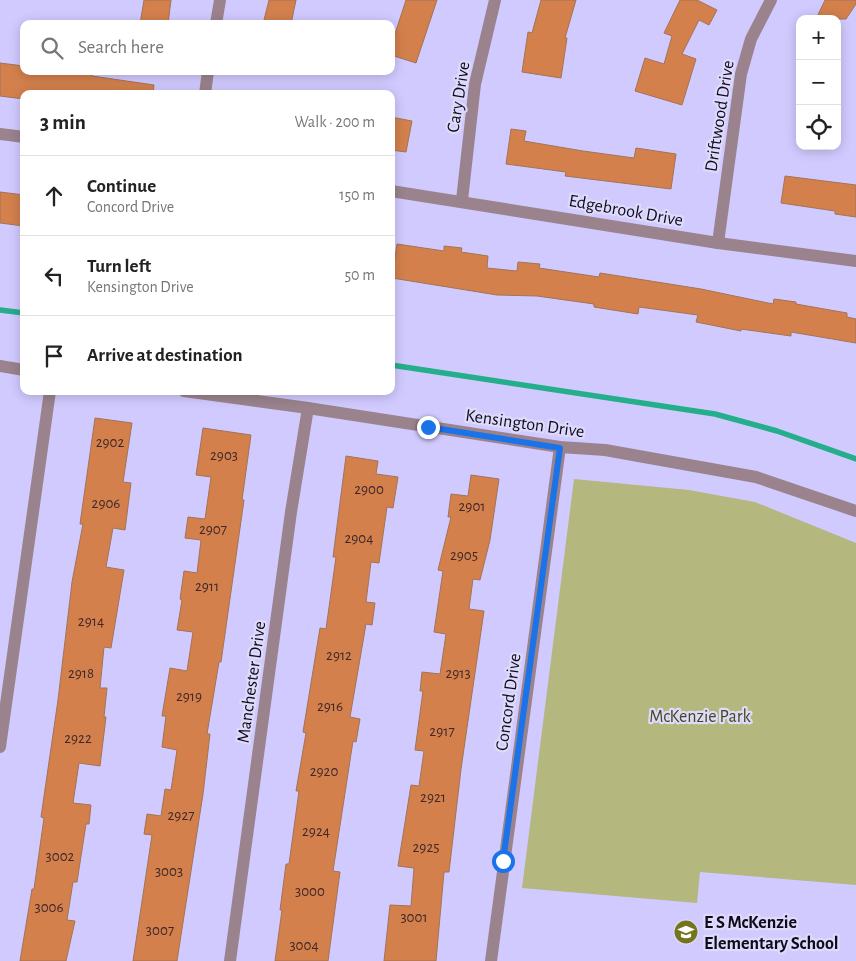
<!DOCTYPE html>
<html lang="en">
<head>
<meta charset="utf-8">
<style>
  body { margin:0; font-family:"Alegreya Sans",sans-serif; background:#f2f2f2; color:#222 }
  .controls { position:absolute; right:15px; top:15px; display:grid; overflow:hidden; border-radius:10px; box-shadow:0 2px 12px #0003 }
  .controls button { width:45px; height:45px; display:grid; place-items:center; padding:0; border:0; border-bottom:1px solid #e0e0e0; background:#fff; color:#222; font:25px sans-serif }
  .stop { position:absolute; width:15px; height:15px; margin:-11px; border:4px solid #1a73e8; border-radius:50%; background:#fff }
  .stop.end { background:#1a73e8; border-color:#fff; box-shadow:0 1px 5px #0008 }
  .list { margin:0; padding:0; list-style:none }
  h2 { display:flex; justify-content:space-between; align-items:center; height:65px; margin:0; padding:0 20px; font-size:21px }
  h2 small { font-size:16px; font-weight:400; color:#767676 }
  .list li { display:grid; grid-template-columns:32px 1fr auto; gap:15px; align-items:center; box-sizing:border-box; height:80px; padding:0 20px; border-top:1px solid #e0e0e0 }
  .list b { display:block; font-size:19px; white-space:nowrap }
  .list p { margin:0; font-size:16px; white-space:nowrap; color:#767676 }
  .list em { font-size:16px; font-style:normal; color:#767676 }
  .icon { flex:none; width:28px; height:28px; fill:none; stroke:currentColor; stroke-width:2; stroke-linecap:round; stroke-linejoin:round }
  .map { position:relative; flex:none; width:856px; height:961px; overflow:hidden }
  .search { position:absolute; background:#fff; box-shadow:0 2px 12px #0003; left:20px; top:20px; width:375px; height:55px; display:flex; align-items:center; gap:12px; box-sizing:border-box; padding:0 18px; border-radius:10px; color:#767676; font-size:19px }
  .panel { position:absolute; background:#fff; box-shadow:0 2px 12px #0003; left:20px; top:90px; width:375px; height:305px; border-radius:10px }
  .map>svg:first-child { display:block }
  .green { fill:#b4b77e }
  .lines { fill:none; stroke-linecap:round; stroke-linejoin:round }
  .stream { stroke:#25ae8b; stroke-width:5.5 }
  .building { fill:#d3804d; stroke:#a37357 }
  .minor { stroke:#9b838d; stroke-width:12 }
  .tertiary { stroke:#9b838d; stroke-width:12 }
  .route { stroke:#1a73e8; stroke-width:6 }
  .labels { text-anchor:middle; stroke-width:4.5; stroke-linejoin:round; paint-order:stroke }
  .number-label { font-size:15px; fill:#402829 }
  .street-label { font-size:18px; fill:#0f0b1d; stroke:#dedafa }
  .park-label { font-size:18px; fill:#46471e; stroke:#dedafa }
  .poi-label { font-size:18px; font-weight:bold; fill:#0f0b1d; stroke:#dedafa; text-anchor:start }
</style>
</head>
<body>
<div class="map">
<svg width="856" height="961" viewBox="0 0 856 961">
  <rect width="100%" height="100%" fill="#d1caff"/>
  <path class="green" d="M574,479L689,490L755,502L856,543V885L700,872L697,903L522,888Z"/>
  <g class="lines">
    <g class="stream">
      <path d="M0,310L24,313"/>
      <path d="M391,365L715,414L777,431L856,459"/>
    </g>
  </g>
  <g class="building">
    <path d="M144,0H171L168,24H140Z"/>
    <path d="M269,0H296L291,24H263Z"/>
    <path d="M406,0H437L416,63L391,55V46Z"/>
    <path d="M541,0H576L565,38H567L561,78L522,72L528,32L532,33Z"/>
    <path d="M680,0H697L717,10L709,25L699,20L682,54L696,59L682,105L635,91L645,58L664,64L672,36L664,33Z"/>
    <path d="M825,0H856V4L846,19H816Z"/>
    <path d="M0,63L24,66V71H79L92,73V76L154,85L153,94H24V99L0,96Z"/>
    <path d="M391,117L412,121L406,152L391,150Z"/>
    <path d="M511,129L526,131L524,141L583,151L634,158L636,148L676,154L671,189L565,176L566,172L506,164Z"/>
    <path d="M785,176L856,185V217L835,214V211L781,203Z"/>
    <path d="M0,192L24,195V226L0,223Z"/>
    <path d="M397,244L444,251V246L462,248L461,252L488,256L487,268L517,271L518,262L540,264L539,268L599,277L600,273L701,289L773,304L774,299L796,302V304L847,313V317L856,319V343L791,332V336L741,329V331L696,322L698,315L639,307L638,314L594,307V304L537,296L497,295L392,278Z"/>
    <path d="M95,418L132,423L123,482L131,483L125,530L113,528L106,567L124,570L111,648L104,647L100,688H107L104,717H106L100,766L79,763L73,803L91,805L89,824H86L77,882H73L67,920L75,921L66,961H20L32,889H34L44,818L41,817L58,700L72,582L83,524H80Z"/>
    <path d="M203,428L251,435L242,500H244L221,662H219L207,734H210L203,794L177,961H133L152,835L144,834L147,814L161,816L165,789L171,790L177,750L162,747L166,716H162L170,668L187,671L193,632L177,630L182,600L180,599L184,571L197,573L201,540L185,538L188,517L205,519L211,477L196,475Z"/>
    <path d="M346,456L378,461L376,474L398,477L393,508L387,507L379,563L371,562L366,602L375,603L372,625L366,624L350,717L360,719L356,742L353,741L333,871L340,872L328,961H275L282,910H280L286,864H289L299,791H296L306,733L303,732L320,628L326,629L336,557H333Z"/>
    <path d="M471,475L499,479L490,540L480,580L473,579L469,609L484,611L461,769L449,872H444L436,961H384L390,905L411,906L414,868L398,866L411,785L419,786L424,751L415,750L423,691H420L422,672L440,674L446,634L434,632L443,571L438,570L451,517H448L451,494L468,496Z"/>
  </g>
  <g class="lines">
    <g class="minor">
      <path d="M216,24L220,0"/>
      <path d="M205,94L208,71"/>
      <path d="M462,200L475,84L495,0"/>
      <path d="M718,243L741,74L751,39L771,0"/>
      <path d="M0,366L24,370"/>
      <path d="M184,391L308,408L560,447L605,450L756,477L856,511"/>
      <path d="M0,747L50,391"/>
      <path d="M230,961L291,512L308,408"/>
      <path d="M491,961L560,447"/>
    </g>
    <g class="tertiary">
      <path d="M0,134L24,137"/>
      <path d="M391,191L718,243L856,261"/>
    </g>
  </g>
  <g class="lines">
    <path class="route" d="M428,427L560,448L503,861"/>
  </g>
  <defs>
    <symbol id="school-disc" viewBox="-11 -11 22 22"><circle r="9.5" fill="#73751c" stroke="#dedafa"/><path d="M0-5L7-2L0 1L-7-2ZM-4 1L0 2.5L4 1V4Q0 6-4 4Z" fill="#fff"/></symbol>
  </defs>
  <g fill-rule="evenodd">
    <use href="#school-disc" x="672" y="918" width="28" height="28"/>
  </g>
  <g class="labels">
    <g class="number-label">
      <text x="110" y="447">2902</text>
      <text x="224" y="460">2903</text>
      <text x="369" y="494">2900</text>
      <text x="106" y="508">2906</text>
      <text x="472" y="511">2901</text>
      <text x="213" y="534">2907</text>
      <text x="359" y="543">2904</text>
      <text x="464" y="560">2905</text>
      <text x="207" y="591">2911</text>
      <text x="91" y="626">2914</text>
      <text x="339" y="660">2912</text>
      <text x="81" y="678">2918</text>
      <text x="458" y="678">2913</text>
      <text x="189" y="701">2919</text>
      <text x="330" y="711">2916</text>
      <text x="442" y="736">2917</text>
      <text x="78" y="743">2922</text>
      <text x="324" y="776">2920</text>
      <text x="433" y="802">2921</text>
      <text x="181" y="820">2927</text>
      <text x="316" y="836">2924</text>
      <text x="426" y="852">2925</text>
      <text x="60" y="861">3002</text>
      <text x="169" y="876">3003</text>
      <text x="310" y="896">3000</text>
      <text x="49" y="912">3006</text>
      <text x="414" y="922">3001</text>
      <text x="160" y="935">3007</text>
      <text x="304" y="950">3004</text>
    </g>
    <g class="street-label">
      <text transform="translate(458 97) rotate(-81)" y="6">Cary Drive</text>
      <text transform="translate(719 116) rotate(-81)" y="6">Driftwood Drive</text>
      <text transform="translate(626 210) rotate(10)" y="6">Edgebrook Drive</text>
      <text transform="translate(525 423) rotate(8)" y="6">Kensington Drive</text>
      <text transform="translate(251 682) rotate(-82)" y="6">Manchester Drive</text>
      <text transform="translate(508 702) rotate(-82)" y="6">Concord Drive</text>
    </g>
    <g class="park-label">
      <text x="700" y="722">McKenzie Park</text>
    </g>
    <g class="poi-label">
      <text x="704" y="928">E S McKenzie<tspan x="704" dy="21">Elementary School</tspan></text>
    </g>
  </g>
</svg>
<div class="controls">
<button>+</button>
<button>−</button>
<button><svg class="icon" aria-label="locate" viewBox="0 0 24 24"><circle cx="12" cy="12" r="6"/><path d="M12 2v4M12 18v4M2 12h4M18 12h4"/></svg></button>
</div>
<div class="stop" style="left:503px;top:861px"></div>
<div class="stop end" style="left:428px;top:427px"></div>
<div class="search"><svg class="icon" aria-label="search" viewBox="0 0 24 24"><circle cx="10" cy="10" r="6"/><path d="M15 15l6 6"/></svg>Search here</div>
<section class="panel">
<h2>3 min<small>Walk · 200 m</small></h2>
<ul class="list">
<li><svg class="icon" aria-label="ahead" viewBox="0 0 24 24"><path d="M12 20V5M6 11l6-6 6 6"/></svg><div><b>Continue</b><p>Concord Drive</p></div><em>150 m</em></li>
<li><svg class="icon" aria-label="left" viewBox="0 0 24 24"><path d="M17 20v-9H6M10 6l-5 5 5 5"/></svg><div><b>Turn left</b><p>Kensington Drive</p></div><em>50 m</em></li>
<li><svg class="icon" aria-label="arrive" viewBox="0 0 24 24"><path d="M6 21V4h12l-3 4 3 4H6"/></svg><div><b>Arrive at destination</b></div></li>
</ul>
</section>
</div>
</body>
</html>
